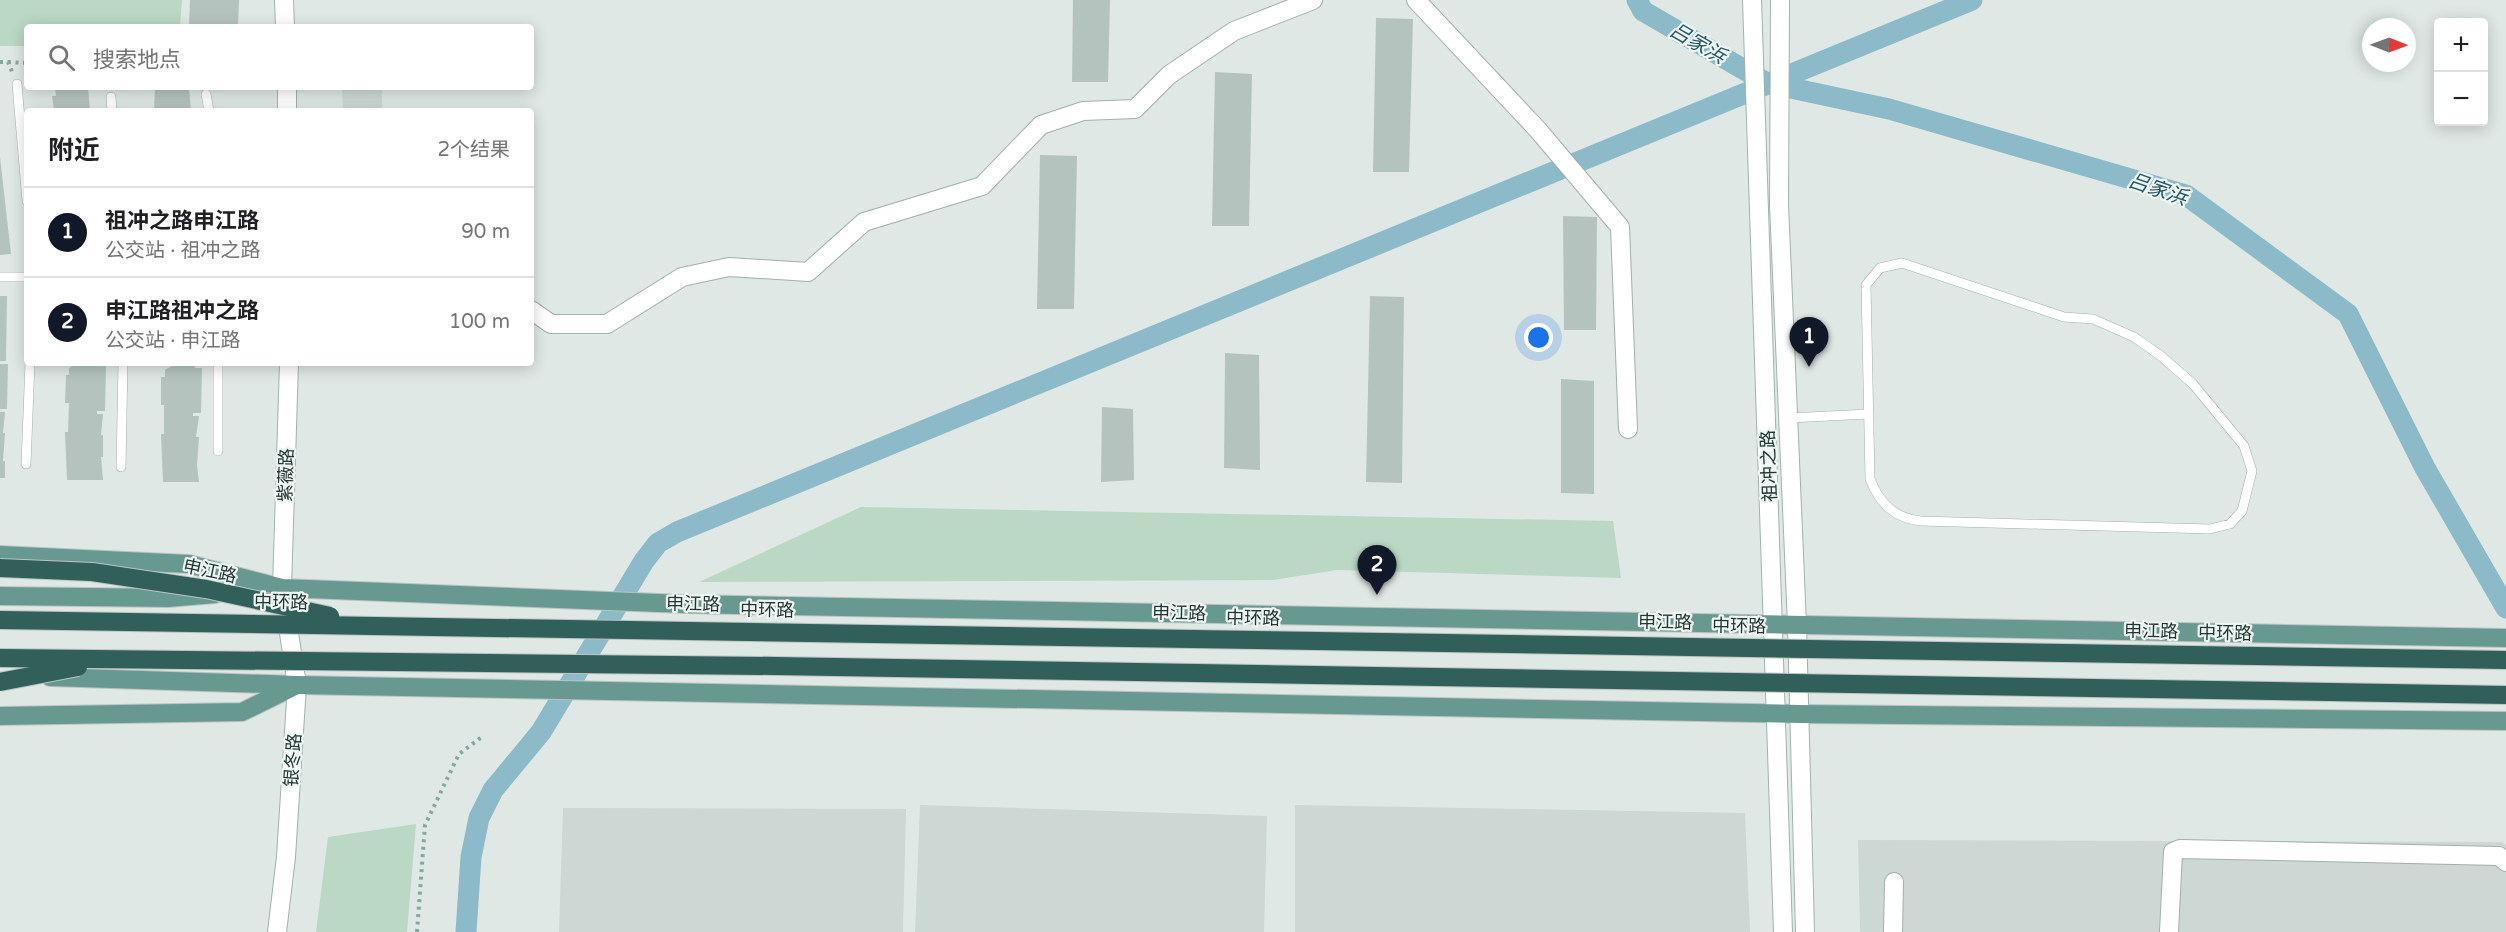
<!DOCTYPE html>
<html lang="zh">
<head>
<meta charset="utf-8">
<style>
  body { margin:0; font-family:"Varela Round","Noto Sans SC",sans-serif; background:#f2f2f2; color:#202124 }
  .controls { position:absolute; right:18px; top:18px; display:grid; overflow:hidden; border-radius:6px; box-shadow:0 3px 15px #0003 }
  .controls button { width:54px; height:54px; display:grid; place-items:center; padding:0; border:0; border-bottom:2px solid #e0e0e0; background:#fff; color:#202124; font:30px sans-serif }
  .compass { position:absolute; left:2362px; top:18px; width:54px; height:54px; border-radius:50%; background:#fff; box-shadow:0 3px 15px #0003; rotate:91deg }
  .you { position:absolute; left:1539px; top:338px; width:21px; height:21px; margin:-15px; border:4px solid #fff; border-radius:50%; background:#1a73e8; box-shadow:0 0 0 9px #1a73e833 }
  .badge { display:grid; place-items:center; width:39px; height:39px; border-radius:50%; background:#111827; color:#fff; font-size:20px; font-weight:700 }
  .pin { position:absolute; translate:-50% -50px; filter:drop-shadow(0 2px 3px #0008) }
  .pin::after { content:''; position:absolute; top:32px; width:21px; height:18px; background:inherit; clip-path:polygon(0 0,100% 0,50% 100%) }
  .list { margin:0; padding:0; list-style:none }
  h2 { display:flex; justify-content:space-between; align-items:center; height:78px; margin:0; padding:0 24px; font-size:26px }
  h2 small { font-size:20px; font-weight:400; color:#757577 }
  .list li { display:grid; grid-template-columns:39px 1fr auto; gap:18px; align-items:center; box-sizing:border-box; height:90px; padding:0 24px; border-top:2px solid #e0e0e0 }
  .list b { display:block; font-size:22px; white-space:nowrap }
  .list p { margin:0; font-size:20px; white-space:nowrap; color:#757577 }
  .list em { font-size:20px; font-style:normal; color:#757577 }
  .icon { flex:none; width:33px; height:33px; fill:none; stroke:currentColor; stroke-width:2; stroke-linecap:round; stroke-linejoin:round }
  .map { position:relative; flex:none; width:2506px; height:932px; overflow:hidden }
  .search { position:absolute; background:#fff; box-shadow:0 3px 15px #0003; left:24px; top:24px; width:510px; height:66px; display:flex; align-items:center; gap:15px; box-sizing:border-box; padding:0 21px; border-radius:6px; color:#757577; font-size:22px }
  .panel { position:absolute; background:#fff; box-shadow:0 3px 15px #0003; left:24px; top:108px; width:510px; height:258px; border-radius:6px }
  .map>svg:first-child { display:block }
  .built { fill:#cdd8d4 }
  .green { fill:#bad8c4 }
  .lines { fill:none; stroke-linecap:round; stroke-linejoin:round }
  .canal { stroke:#8cbac8; stroke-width:21 }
  .building { fill:#b5c3be }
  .lane-casing { stroke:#a3afac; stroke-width:10 }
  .street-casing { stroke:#a3afac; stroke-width:20 }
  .secondary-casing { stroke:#9fb3ad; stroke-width:20 }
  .primary-casing { stroke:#bdc3c2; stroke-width:20 }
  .path { stroke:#82a9a0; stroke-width:4; stroke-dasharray:3 4.5; stroke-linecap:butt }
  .lane { stroke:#fff; stroke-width:9 }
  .street { stroke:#fff; stroke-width:18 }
  .secondary { stroke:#fff; stroke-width:18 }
  .primary { stroke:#689991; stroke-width:18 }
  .highway-bridge-casing { stroke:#bdc3c2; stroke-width:20; stroke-linecap:butt }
  .highway-bridge { stroke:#315f59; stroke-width:18 }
  .labels { text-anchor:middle; stroke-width:4.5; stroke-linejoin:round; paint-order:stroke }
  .street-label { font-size:18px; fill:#223633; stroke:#eff6f3 }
  .water-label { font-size:20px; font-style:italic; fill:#23596b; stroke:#eff6f3 }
</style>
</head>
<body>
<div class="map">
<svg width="2506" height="932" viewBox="0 0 2506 932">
  <rect width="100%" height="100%" fill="#dfe8e5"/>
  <g class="built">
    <path d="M342,87H382V111H343Z"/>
    <path d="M920,805L1267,816L1264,932H915Z"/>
    <path d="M1295,805L1745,813L1750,932H1295Z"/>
    <path d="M563,808L906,809L903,932H559Z"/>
    <path d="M1858,840L2502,842L2506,845V932H1860Z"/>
  </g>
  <g class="green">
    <path d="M0,0H182L180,27H27V46H0Z"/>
    <path d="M861,507L1613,521L1621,578L1337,570L1273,580L699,582Z"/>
    <path d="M416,824L407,932H316L328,837Z"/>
  </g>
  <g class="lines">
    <g class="canal">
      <path d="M1637,0L1643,11L1767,83L1889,109L2186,195L2348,314L2425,468L2506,608"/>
      <path d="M466,932L471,857L479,818L493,790L541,732L644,561L658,543L677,532L1972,0"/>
    </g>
  </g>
  <g class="building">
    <path d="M190,0H239L238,27H189Z"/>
    <path d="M1073,0H1110L1108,82H1072Z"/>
    <path d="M1376,18L1413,19L1409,172H1373Z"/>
    <path d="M1215,72L1252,74L1249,226H1212Z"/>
    <path d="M55,87H88L90,111H54L52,96H56Z"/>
    <path d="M155,87H189L191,111H154Z"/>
    <path d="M1040,155L1077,156L1074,309H1037Z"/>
    <path d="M0,157L11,254L0,255Z"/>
    <path d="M1563,216L1597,217L1596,330H1564Z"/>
    <path d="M0,296H7L6,361H0Z"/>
    <path d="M1370,296L1404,297L1402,483L1366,482Z"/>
    <path d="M1225,353L1259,355L1260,470L1224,468Z"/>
    <path d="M77,363H98V366H106L105,411H97V414H103L101,435H103V457H101L103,480H67L65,432H68L69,403H65L66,375H69V368Z"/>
    <path d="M165,363H199L194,368H202L201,413H193V416H199L196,437H199L197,465L199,482H163L161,434H164V405H161V377H165V370L173,365H165Z"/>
    <path d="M0,364H8L7,409H0Z"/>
    <path d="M1561,379L1594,381V494L1561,493Z"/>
    <path d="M1102,407L1133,409L1134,480L1101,482Z"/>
    <path d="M0,412H5L3,433H5L3,461H5V478H0Z"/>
  </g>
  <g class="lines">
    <defs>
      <g id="lane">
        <path d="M17,84L27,201"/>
        <path d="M206,94L209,111"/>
        <path d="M111,97L112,111"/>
        <path d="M1902,263L2064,317L2093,319L2134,337L2161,356L2193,384L2244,446L2252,471L2242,511L2230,524L2210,529L1921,521C1894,518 1880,504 1870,479L1866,285L1880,268Z"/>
        <path d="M0,277H27"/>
        <path d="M1788,418L1869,414"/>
        <path d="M218,451V363"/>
        <path d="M26,464L30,363"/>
        <path d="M121,467L123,363"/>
      </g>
      <g id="street">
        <path d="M1416,0L1538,130L1620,227L1628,429"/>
        <path d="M531,310L551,324H607L682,277L729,267L808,272L864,222L982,186L1041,125L1083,111L1135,109L1169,75L1234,31L1313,0"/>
        <path d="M1893,932L1894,882"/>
        <path d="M2169,932L2173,852L2180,849L2499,856L2506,862"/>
      </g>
      <g id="secondary">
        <path d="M284,0L285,27"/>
        <path d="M1752,0L1783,932"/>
        <path d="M1780,0L1779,204L1797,625L1805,932"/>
        <path d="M287,87V111"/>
        <path d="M277,932L286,857L297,685L282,588L289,363"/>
      </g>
      <g id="primary">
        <path d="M0,555L189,564L282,588L684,604L2506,638"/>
        <path d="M0,596L168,598L215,594"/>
        <path d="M50,677L297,685L1800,714L2506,721"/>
        <path d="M0,716L242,712L295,686"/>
      </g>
    </defs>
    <use href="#lane" class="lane-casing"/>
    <use href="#street" class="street-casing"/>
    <use href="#secondary" class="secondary-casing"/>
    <use href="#primary" class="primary-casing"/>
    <g class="path">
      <path d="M0,62H8L13,74"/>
      <path d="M8,62L27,63"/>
      <path d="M417,932L425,825L459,754L483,736"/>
    </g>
    <use href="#lane" class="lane"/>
    <use href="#street" class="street"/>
    <use href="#secondary" class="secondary"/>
    <use href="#primary" class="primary"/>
    <defs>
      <g id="highway-bridge">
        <path d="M0,568L92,572L206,589L330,616"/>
        <path d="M0,620L2506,660"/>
        <path d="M0,658L775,666L2506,695"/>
        <path d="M0,682L78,667"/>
      </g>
    </defs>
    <use href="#highway-bridge" class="highway-bridge-casing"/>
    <use href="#highway-bridge" class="highway-bridge"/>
  </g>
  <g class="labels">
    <g class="street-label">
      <text transform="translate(1769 466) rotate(-92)" y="6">祖冲之路</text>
      <text transform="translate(286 475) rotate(-88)" y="6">紫薇路</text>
      <text transform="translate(210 571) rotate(12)" y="6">申江路</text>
      <text transform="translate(281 602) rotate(1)" y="6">中环路</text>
      <text transform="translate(693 604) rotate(1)" y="6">申江路</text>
      <text transform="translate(767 610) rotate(1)" y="6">中环路</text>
      <text transform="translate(1179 613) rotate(1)" y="6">申江路</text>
      <text transform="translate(1253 618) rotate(1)" y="6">中环路</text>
      <text transform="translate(1665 622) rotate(1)" y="6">申江路</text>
      <text transform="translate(1739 626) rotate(1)" y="6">中环路</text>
      <text transform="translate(2151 631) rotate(1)" y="6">申江路</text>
      <text transform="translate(2225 633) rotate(1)" y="6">中环路</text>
      <text transform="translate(293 760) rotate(-86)" y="6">银冬路</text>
    </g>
    <g class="water-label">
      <text transform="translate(1698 43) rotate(30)" y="7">吕家浜</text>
      <text transform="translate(2158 189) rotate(19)" y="7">吕家浜</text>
    </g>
  </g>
</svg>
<div class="controls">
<button>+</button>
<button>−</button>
</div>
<svg class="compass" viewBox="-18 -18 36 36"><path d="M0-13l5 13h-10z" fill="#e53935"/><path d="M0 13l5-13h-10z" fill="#757577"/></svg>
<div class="you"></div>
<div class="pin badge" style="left:1809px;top:367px">1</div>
<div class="pin badge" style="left:1377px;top:595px">2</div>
<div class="search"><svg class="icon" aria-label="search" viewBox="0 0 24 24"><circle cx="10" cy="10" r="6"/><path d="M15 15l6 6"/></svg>搜索地点</div>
<section class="panel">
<h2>附近<small>2个结果</small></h2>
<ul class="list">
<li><span class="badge">1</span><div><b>祖冲之路申江路</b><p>公交站 · 祖冲之路</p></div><em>90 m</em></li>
<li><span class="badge">2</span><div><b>申江路祖冲之路</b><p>公交站 · 申江路</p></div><em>100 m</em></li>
</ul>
</section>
</div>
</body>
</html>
